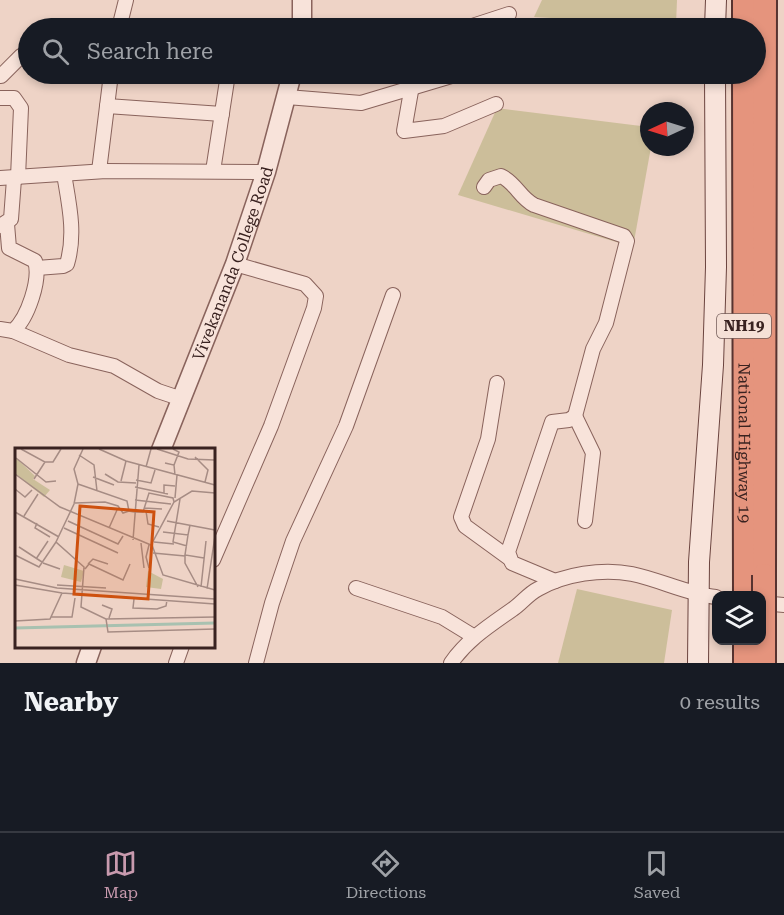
<!DOCTYPE html>
<html lang="en">
<head>
<meta charset="utf-8">
<style>
  body { margin:0; font-family:"Roboto Serif",serif; background:#242831; color:#f1f3f6 }
  .controls { position:absolute; right:18px; bottom:18px; display:grid; overflow:hidden; border-radius:12px; box-shadow:0 3px 9px #0003 }
  .controls button { width:54px; height:54px; display:grid; place-items:center; padding:0; border:0; border-bottom:2px solid #363941; background:#171b24; color:#f1f3f6; font:30px sans-serif }
  .compass { position:absolute; left:640px; top:102px; width:54px; height:54px; border-radius:50%; background:#171b24; box-shadow:0 3px 9px #0003; rotate:266deg }
  .list { margin:0; padding:0; list-style:none }
  h2 { display:flex; justify-content:space-between; align-items:center; height:78px; margin:0; padding:0 24px; font-size:26px }
  h2 small { font-size:20px; font-weight:400; color:#9ea1a6 }
  .icon { flex:none; width:33px; height:33px; fill:none; stroke:currentColor; stroke-width:2; stroke-linecap:round; stroke-linejoin:round }
  .map { position:relative; flex:none; width:784px; height:663px; overflow:hidden }
  .search { position:absolute; background:#171b24; box-shadow:0 3px 9px #0003; left:18px; right:18px; top:18px; height:66px; display:flex; align-items:center; gap:15px; box-sizing:border-box; padding:0 21px; border-radius:33px; color:#9ea1a6; font-size:22px }
  .sheet { height:168px; background:#171b24 }
  nav { display:flex; justify-content:space-around; align-items:center; box-sizing:border-box; height:84px; border-top:2px solid #363941; background:#171b24; font-size:16px; color:#9ea1a6 }
  nav a { display:grid; justify-items:center; gap:3px }
  nav .on { color:#c89aae }
  .map>svg:first-child { display:block }
  .green { fill:#ccbe9a }
  .lines { fill:none; stroke-linecap:round; stroke-linejoin:round }
  .minor-casing { stroke:#89635c; stroke-width:16 }
  .tertiary-casing { stroke:#89635c; stroke-width:21 }
  .secondary-casing { stroke:#6b443f; stroke-width:22 }
  .trunk-casing { stroke:#573330; stroke-width:26 }
  .minor { stroke:#f8e3da; stroke-width:14 }
  .tertiary { stroke:#f8e3da; stroke-width:18 }
  .secondary { stroke:#f8e3da; stroke-width:20 }
  .trunk { stroke:#e5947d; stroke-width:22 }
  .trunk-bridge-casing { stroke:#573330; stroke-width:26; stroke-linecap:butt }
  .trunk-bridge { stroke:#e5947d; stroke-width:22 }
  .labels { text-anchor:middle; stroke-width:6; stroke-linejoin:round; paint-order:stroke }
  .shield { fill:#f5e0d6; stroke:#715b57; stroke-width:1.5 }
  .shield-label { font-size:15px; font-weight:bold; fill:#392220 }
  .street-label { font-size:16px; fill:#392220; stroke:#f5e0d6 }
  .inset-river { fill:none; stroke:#a8c1b0; stroke-width:3 }
  .inset-road { fill:none; stroke:#a68c84; stroke-width:1.5 }
  .view { fill:#ce510f; fill-opacity:0.15; stroke:#ce510f; stroke-width:3 }
  .inset-edge { fill:none; stroke:#392220; stroke-width:3 }
</style>
</head>
<body>
<div class="map">
<svg width="784" height="663" viewBox="0 0 784 663">
  <rect width="100%" height="100%" fill="#eed3c6"/>
  <g class="green">
    <path d="M542,0H677L676,25L534,17Z"/>
    <path d="M497,108L649,127L651,147L633,247L458,195Z"/>
    <path d="M577,589L672,610L664,663H558Z"/>
  </g>
  <g class="lines">
    <defs>
      <g id="minor">
        <path d="M302,26L317,28"/>
        <path d="M119,28L126,0"/>
        <path d="M466,28L509,14"/>
        <path d="M414,74L404,131L444,126L496,104"/>
        <path d="M1,76L21,56L28,52"/>
        <path d="M287,97L361,103L458,74"/>
        <path d="M0,98H14L21,108L18,177"/>
        <path d="M107,106L222,114"/>
        <path d="M99,171L111,74"/>
        <path d="M213,171L228,74"/>
        <path d="M0,178L106,171L266,172"/>
        <path d="M484,187L489,180L501,176C516,183 520,198 534,205L624,236L627,241L606,323L593,349L575,416L569,420L552,422L508,552L512,563L555,581"/>
        <path d="M0,226L11,219L14,179"/>
        <path d="M37,268L63,266L67,264C76,234 69,204 64,174"/>
        <path d="M0,329L13,331C28,318 41,279 35,261L9,248L7,224"/>
        <path d="M13,331L69,355L114,366L158,391L179,398"/>
        <path d="M497,383L488,439L461,517L465,526L509,558"/>
        <path d="M575,416L593,453L585,521"/>
        <path d="M213,560L271,426L314,308L316,296L305,284L235,264"/>
        <path d="M356,588L442,617L473,636"/>
        <path d="M762,603L784,605"/>
        <path d="M176,663L182,646"/>
        <path d="M256,663L272,603L293,541L346,426L393,295"/>
        <path d="M451,663C468,639 489,626 513,609C522,603 528,594 538,589C564,574 603,568 632,574C661,580 687,594 716,597"/>
      </g>
      <g id="tertiary">
        <path d="M302,0V28"/>
        <path id="s1" d="M161,450L235,264L266,172L292,74"/>
        <path d="M86,663L92,646"/>
      </g>
      <g id="secondary">
        <path d="M715,28L716,0"/>
        <path d="M698,663L699,562L713,365L716,267L715,74"/>
      </g>
      <g id="trunk">
        <path d="M744,28V0"/>
        <path id="s2" d="M744,74L745,596"/>
        <path d="M764,575L765,0"/>
        <path d="M764,621V663"/>
        <path d="M745,640V663"/>
      </g>
    </defs>
    <use href="#minor" class="minor-casing"/>
    <use href="#tertiary" class="tertiary-casing"/>
    <use href="#secondary" class="secondary-casing"/>
    <use href="#trunk" class="trunk-casing"/>
    <use href="#minor" class="minor"/>
    <use href="#tertiary" class="tertiary"/>
    <use href="#secondary" class="secondary"/>
    <use href="#trunk" class="trunk"/>
    <defs>
      <path id="trunk-bridge" d="M764,621V575"/>
    </defs>
    <use href="#trunk-bridge" class="trunk-bridge-casing"/>
    <use href="#trunk-bridge" class="trunk-bridge"/>
  </g>
  <g class="labels">
    <rect class="shield" x="717" y="314" width="54" height="24" rx="4.5"/>
    <g class="shield-label">
      <text x="744" y="331">NH19</text>
    </g>
    <g class="street-label">
      <text dy="6" stroke="none"><textPath href="#s1" startOffset="200">Vivekananda College Road</textPath></text>
      <text dy="6" stroke="none"><textPath href="#s2" startOffset="369">National Highway 19</textPath></text>
    </g>
  </g>
  <g transform="translate(15 448)">
    <rect width="200" height="200" fill="#eed3c6"/>
    <path d="M0,9L20,28L18,31L35,42L29,49L0,26ZM49,117L69,123L66,134L46,129ZM133,123L148,131L146,141L131,139Z" fill="#ccbe9a"/>
    <path class="inset-river" d="M0,180L200,175"/>
    <path class="inset-road" d="M6,1L30,14L19,31M68,1L59,21L63,36L59,56L41,94L69,119L66,159L91,171L93,184L200,181M84,1L111,13L200,37M142,1L173,11L200,12M158,1L164,4L159,17M64,7L79,17L82,43M180,9L193,22L190,34M1,10L31,34L41,33M30,14H38L46,1M150,15L159,17L160,27M131,19L136,1M0,26L45,59L136,97L159,54L177,43L200,45M90,26L103,34L121,35M78,29L99,37M121,32L136,35L140,22M106,33L111,13M63,36L112,53L114,63L119,64M120,39L153,46M0,41L10,49L17,42M149,45V37L160,38M160,50L162,27M165,51L158,94L172,98M120,52L156,56M60,55L90,54L103,58L108,65L114,63M129,60L147,61M131,63L133,76L144,79M0,64L44,89M119,64H128L134,45L158,50L159,54M9,68L23,46M53,73L103,96L108,88M152,73L200,82M22,75L20,80L35,89M49,80L103,105M94,80L102,62M148,84L173,87L175,77M173,87L170,107L189,110M118,92L124,17M139,94L159,96M126,95L129,120M137,97L148,127L200,142M4,99L27,114M138,105L170,108M0,107L24,119L41,94M170,107V115L183,139M21,111L33,93M28,115L45,121M73,116L78,111L93,116M134,120L131,109L134,97M70,121L74,116L108,132L115,116M0,131L42,140L200,151M0,137L47,145L200,156M42,137L91,140M186,139L191,93M192,141L200,88M119,151L118,160L142,161L151,158L152,152M87,157L97,161L94,170M36,169H57L60,150M91,171L200,169M0,173L35,171L47,145"/>
    <path class="view" d="M65,58L139,64L133,151L59,146Z"/>
    <rect width="200" height="200" class="inset-edge"/>
  </g>
</svg>
<div class="controls">
<button><svg class="icon" aria-label="layers" viewBox="0 0 24 24"><path d="M12 4l9 5-9 5-9-5zM3 14l9 5 9-5"/></svg></button>
</div>
<svg class="compass" viewBox="-18 -18 36 36"><path d="M0-13l5 13h-10z" fill="#e53935"/><path d="M0 13l5-13h-10z" fill="#9ea1a6"/></svg>
<div class="search"><svg class="icon" aria-label="search" viewBox="0 0 24 24"><circle cx="10" cy="10" r="6"/><path d="M15 15l6 6"/></svg>Search here</div>
</div>
<section class="sheet">
<h2>Nearby<small>0 results</small></h2>
<ul class="list">
</ul>
</section>
<nav>
<a class="on"><svg class="icon" aria-label="map" viewBox="0 0 24 24"><path d="M3 6l6-2 6 2 6-2v14l-6 2-6-2-6 2zM9 4v14M15 6v14"/></svg>Map</a>
<a><svg class="icon" aria-label="directions" viewBox="0 0 24 24"><path d="M12 3l9 9-9 9-9-9zM9 14v-3h6M13 9l2 2-2 2"/></svg>Directions</a>
<a><svg class="icon" aria-label="saved" viewBox="0 0 24 24"><path d="M7 4h10v16l-5-4-5 4z"/></svg>Saved</a>
</nav>
</body>
</html>
